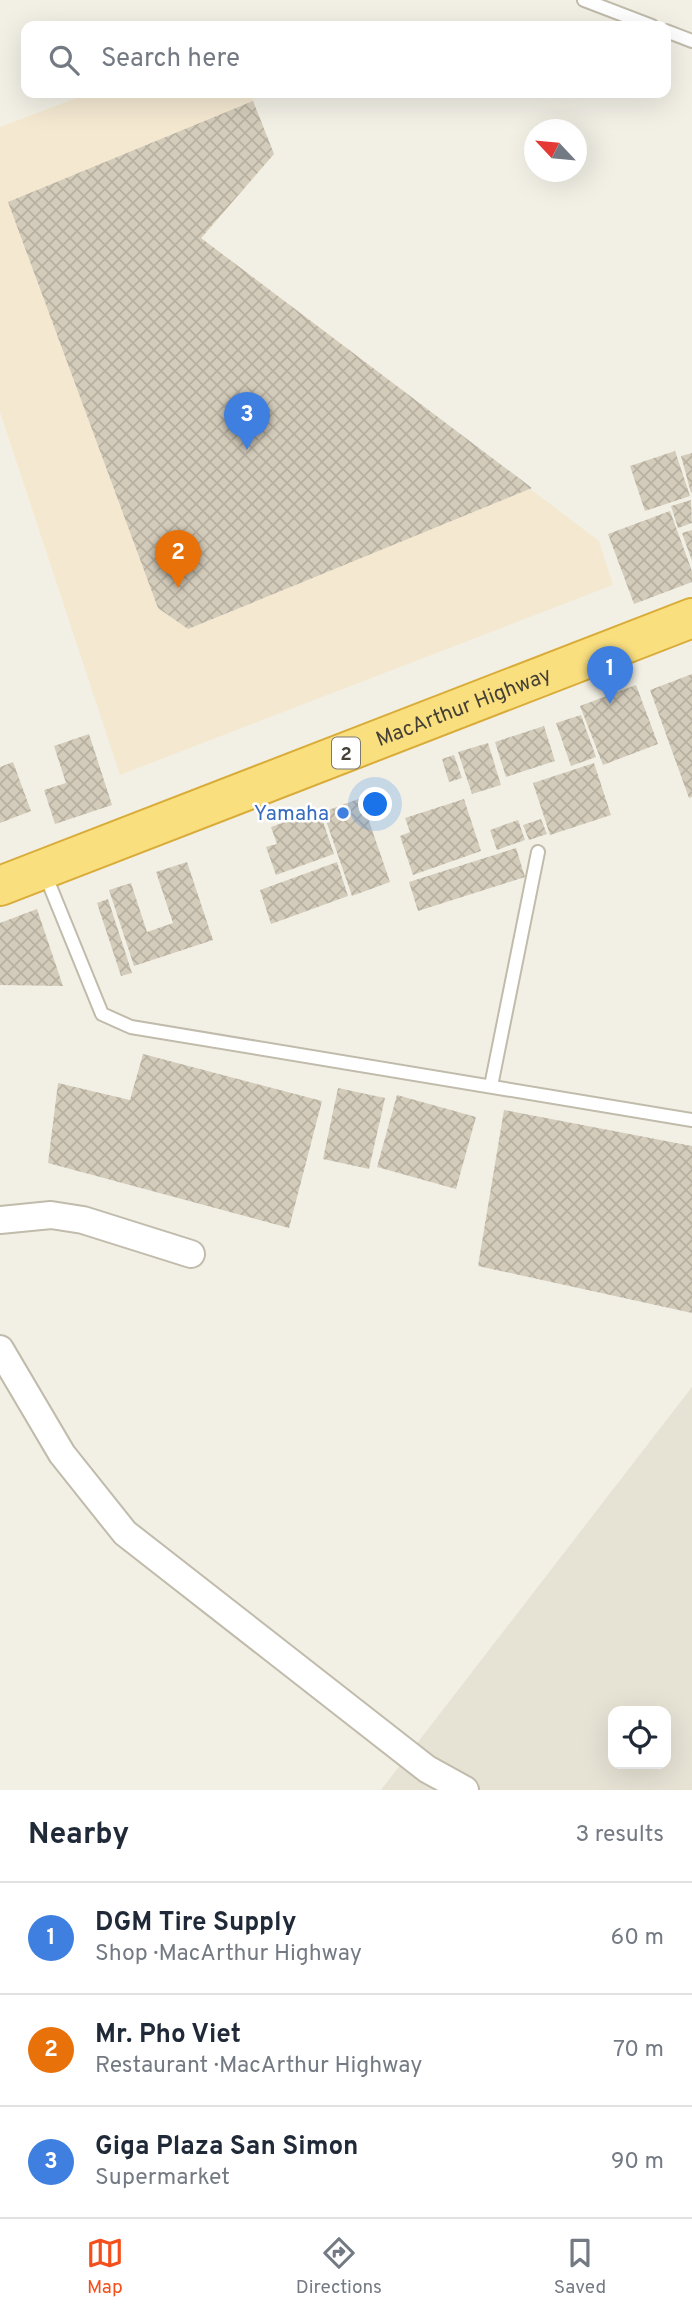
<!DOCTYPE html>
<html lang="en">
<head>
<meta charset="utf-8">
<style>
  body { margin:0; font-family:Overpass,sans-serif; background:#f2f2f3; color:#1f2937 }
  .controls { position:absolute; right:21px; bottom:21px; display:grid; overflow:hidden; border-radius:14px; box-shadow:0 7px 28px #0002 }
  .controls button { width:63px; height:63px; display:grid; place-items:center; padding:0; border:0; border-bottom:2px solid #e0e1e3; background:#fff; color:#1f2937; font:35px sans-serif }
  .compass { position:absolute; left:524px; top:119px; width:63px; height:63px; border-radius:50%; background:#fff; box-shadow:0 7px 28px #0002; rotate:296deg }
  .you { position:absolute; left:376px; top:805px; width:24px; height:24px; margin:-18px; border:5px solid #fff; border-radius:50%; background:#1a73e8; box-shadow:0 0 0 10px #1a73e833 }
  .badge { display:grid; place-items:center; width:46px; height:46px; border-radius:50%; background:#f44f1b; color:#fff; font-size:23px; font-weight:700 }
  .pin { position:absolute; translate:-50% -58px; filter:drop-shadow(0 2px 4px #0008) }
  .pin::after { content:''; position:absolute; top:37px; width:24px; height:21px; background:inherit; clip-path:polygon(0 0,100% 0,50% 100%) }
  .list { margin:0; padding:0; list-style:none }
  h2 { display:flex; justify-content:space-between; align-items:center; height:91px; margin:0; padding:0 28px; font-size:30px }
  h2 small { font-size:23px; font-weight:400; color:#747a83 }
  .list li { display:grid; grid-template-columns:46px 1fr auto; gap:21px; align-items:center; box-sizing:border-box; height:112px; padding:0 28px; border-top:2px solid #e0e1e3 }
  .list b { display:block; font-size:26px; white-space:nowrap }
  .list p { margin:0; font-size:23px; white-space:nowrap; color:#747a83 }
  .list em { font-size:23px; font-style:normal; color:#747a83 }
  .icon { flex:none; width:38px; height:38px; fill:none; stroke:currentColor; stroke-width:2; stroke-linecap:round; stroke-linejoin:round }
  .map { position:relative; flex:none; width:692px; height:1790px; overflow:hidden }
  .search { position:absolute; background:#fff; box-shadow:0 7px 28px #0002; left:21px; right:21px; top:21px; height:77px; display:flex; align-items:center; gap:18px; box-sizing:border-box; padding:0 24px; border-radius:14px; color:#747a83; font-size:26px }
  .sheet { height:427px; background:#fff }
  nav { display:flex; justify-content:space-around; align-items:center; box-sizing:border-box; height:98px; border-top:2px solid #e0e1e3; background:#fff; font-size:19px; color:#747a83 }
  nav a { display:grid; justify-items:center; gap:4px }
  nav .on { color:#f44f1b }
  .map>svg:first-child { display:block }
  .residential { fill:#e6e2d4; fill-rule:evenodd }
  .commercial { fill:#f4e8d1 }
  .building { fill:url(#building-cross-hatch) }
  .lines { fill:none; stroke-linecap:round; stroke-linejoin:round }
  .service-casing { stroke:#c0bbab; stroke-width:16 }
  .minor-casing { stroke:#c0bbab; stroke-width:30 }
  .trunk-casing { stroke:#d9ac39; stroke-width:42 }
  .service { stroke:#fff; stroke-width:12 }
  .minor { stroke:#fff; stroke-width:26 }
  .trunk { stroke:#fadf7f; stroke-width:38 }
  .shop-dot { fill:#3f7fe0; stroke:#fff; stroke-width:2.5 }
  .labels { text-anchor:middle; stroke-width:5; stroke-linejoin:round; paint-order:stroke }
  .shield { fill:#fff; stroke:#7d7972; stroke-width:2 }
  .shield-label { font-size:19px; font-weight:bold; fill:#454035 }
  .street-label { font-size:21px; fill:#454035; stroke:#fff }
  .shop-label { font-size:21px; fill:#366cbe; stroke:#fff; text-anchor:end }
</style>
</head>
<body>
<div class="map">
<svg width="692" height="1790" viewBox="0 0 692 1790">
  <defs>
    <pattern id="building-cross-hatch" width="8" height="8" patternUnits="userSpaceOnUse" patternTransform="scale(1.75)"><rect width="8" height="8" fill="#d4ccbb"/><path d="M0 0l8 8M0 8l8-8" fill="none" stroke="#b7b0a1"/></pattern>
  </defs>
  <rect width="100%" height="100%" fill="#f2f0e5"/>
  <path class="residential" d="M692,1387V1790H381ZM613,1711H666V1764H613Z"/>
  <path class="commercial" d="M90,93H250L274,154L201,239L599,541L613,585L120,775L0,412V127Z"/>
  <g class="building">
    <path d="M253,101L274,154L201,238L532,488L188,629L158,608L8,202Z"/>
    <path d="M675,451L690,496L645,511L630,466Z"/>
    <path d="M692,453V492L691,493L681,456Z"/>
    <path d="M691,500L692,523L678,528L671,506Z"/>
    <path d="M670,511L692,571V582L634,604L608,534Z"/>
    <path d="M692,530V561L682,533Z"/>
    <path d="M692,674V797L689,798L650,690Z"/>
    <path d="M636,685L658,744L603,765L580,706Z"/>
    <path d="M581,715L596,757L571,766L556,723Z"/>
    <path d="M544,726L555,761L506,777L495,742Z"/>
    <path d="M89,734L112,805L55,824L44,790L66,783L54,746Z"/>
    <path d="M488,743L501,785L472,794L458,752Z"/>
    <path d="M454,755L462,778L449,782L442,759Z"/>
    <path d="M13,762L31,811L0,823V767Z"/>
    <path d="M594,763L611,815L550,835L533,783Z"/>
    <path d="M361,798L390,882L352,896L323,812Z"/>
    <path d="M464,799L481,851L413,875L400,836L410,832L405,818Z"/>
    <path d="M319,810L334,854L276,875L266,847L277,844L271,827Z"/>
    <path d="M541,819L547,834L529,840L523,825Z"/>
    <path d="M518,820L525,840L497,850L490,830Z"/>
    <path d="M516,848L525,877L418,911L409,882Z"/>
    <path d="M187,862L213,940L134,966L109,890L131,883L147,932L173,923L156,872Z"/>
    <path d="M337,862L348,896L271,924L260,890Z"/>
    <path d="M108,899L132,973L121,976L97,903Z"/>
    <path d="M37,909L63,986L0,985V923Z"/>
    <path d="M143,1054L322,1101L289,1228L48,1163L58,1083L130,1100Z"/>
    <path d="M338,1088L385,1098L369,1169L323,1159Z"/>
    <path d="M397,1095L476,1117L456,1189L377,1167Z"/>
    <path d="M504,1110L692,1146V1313L478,1266Z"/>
  </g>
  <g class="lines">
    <defs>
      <g id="service">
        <path d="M584,0L652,26"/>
        <path d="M666,31L692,41"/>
        <path d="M45,874L102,1014L131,1027L692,1120"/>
        <path d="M491,1086L538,852"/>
      </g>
      <g id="minor">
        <path d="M0,1220L51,1215L83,1220L191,1254"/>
        <path d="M0,1349L62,1454L125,1533L427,1769L465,1790"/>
      </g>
      <g id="trunk">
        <path id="s1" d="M0,886L692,618"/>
      </g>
    </defs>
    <use href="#service" class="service-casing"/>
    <use href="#minor" class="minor-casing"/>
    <use href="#trunk" class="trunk-casing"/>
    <use href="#service" class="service"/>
    <use href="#minor" class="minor"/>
    <use href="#trunk" class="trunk"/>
  </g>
  <circle class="shop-dot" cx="343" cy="813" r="7"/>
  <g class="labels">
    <rect class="shield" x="332" y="737.5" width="28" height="31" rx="5"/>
    <g class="shield-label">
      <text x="346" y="760">2</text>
    </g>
    <g class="street-label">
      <text dy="7" stroke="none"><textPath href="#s1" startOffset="497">MacArthur Highway</textPath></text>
    </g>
    <g class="shop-label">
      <text x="329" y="820">Yamaha</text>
    </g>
  </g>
</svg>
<div class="controls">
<button><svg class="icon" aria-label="locate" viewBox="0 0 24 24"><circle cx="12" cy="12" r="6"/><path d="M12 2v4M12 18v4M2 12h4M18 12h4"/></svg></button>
</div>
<svg class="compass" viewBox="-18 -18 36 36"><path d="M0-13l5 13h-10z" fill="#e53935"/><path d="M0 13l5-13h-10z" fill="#747a83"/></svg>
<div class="you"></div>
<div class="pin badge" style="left:610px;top:704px;background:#3f7fe0">1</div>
<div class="pin badge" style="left:178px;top:588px;background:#e8710a">2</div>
<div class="pin badge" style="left:247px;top:450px;background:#3f7fe0">3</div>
<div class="search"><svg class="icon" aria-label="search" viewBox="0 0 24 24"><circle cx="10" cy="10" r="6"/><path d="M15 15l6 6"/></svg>Search here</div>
</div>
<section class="sheet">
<h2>Nearby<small>3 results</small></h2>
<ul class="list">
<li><span class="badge" style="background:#3f7fe0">1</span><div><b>DGM Tire Supply</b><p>Shop · MacArthur Highway</p></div><em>60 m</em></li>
<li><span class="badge" style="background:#e8710a">2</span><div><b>Mr. Pho Viet</b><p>Restaurant · MacArthur Highway</p></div><em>70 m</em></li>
<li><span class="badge" style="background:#3f7fe0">3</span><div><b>Giga Plaza San Simon</b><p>Supermarket</p></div><em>90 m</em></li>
</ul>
</section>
<nav>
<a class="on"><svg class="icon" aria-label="map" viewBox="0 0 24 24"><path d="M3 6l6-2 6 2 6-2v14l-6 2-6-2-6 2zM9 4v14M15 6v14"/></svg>Map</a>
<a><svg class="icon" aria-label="directions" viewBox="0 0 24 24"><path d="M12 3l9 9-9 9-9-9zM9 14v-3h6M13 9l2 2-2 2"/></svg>Directions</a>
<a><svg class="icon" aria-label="saved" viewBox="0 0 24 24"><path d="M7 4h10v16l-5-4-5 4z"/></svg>Saved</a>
</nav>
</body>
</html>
